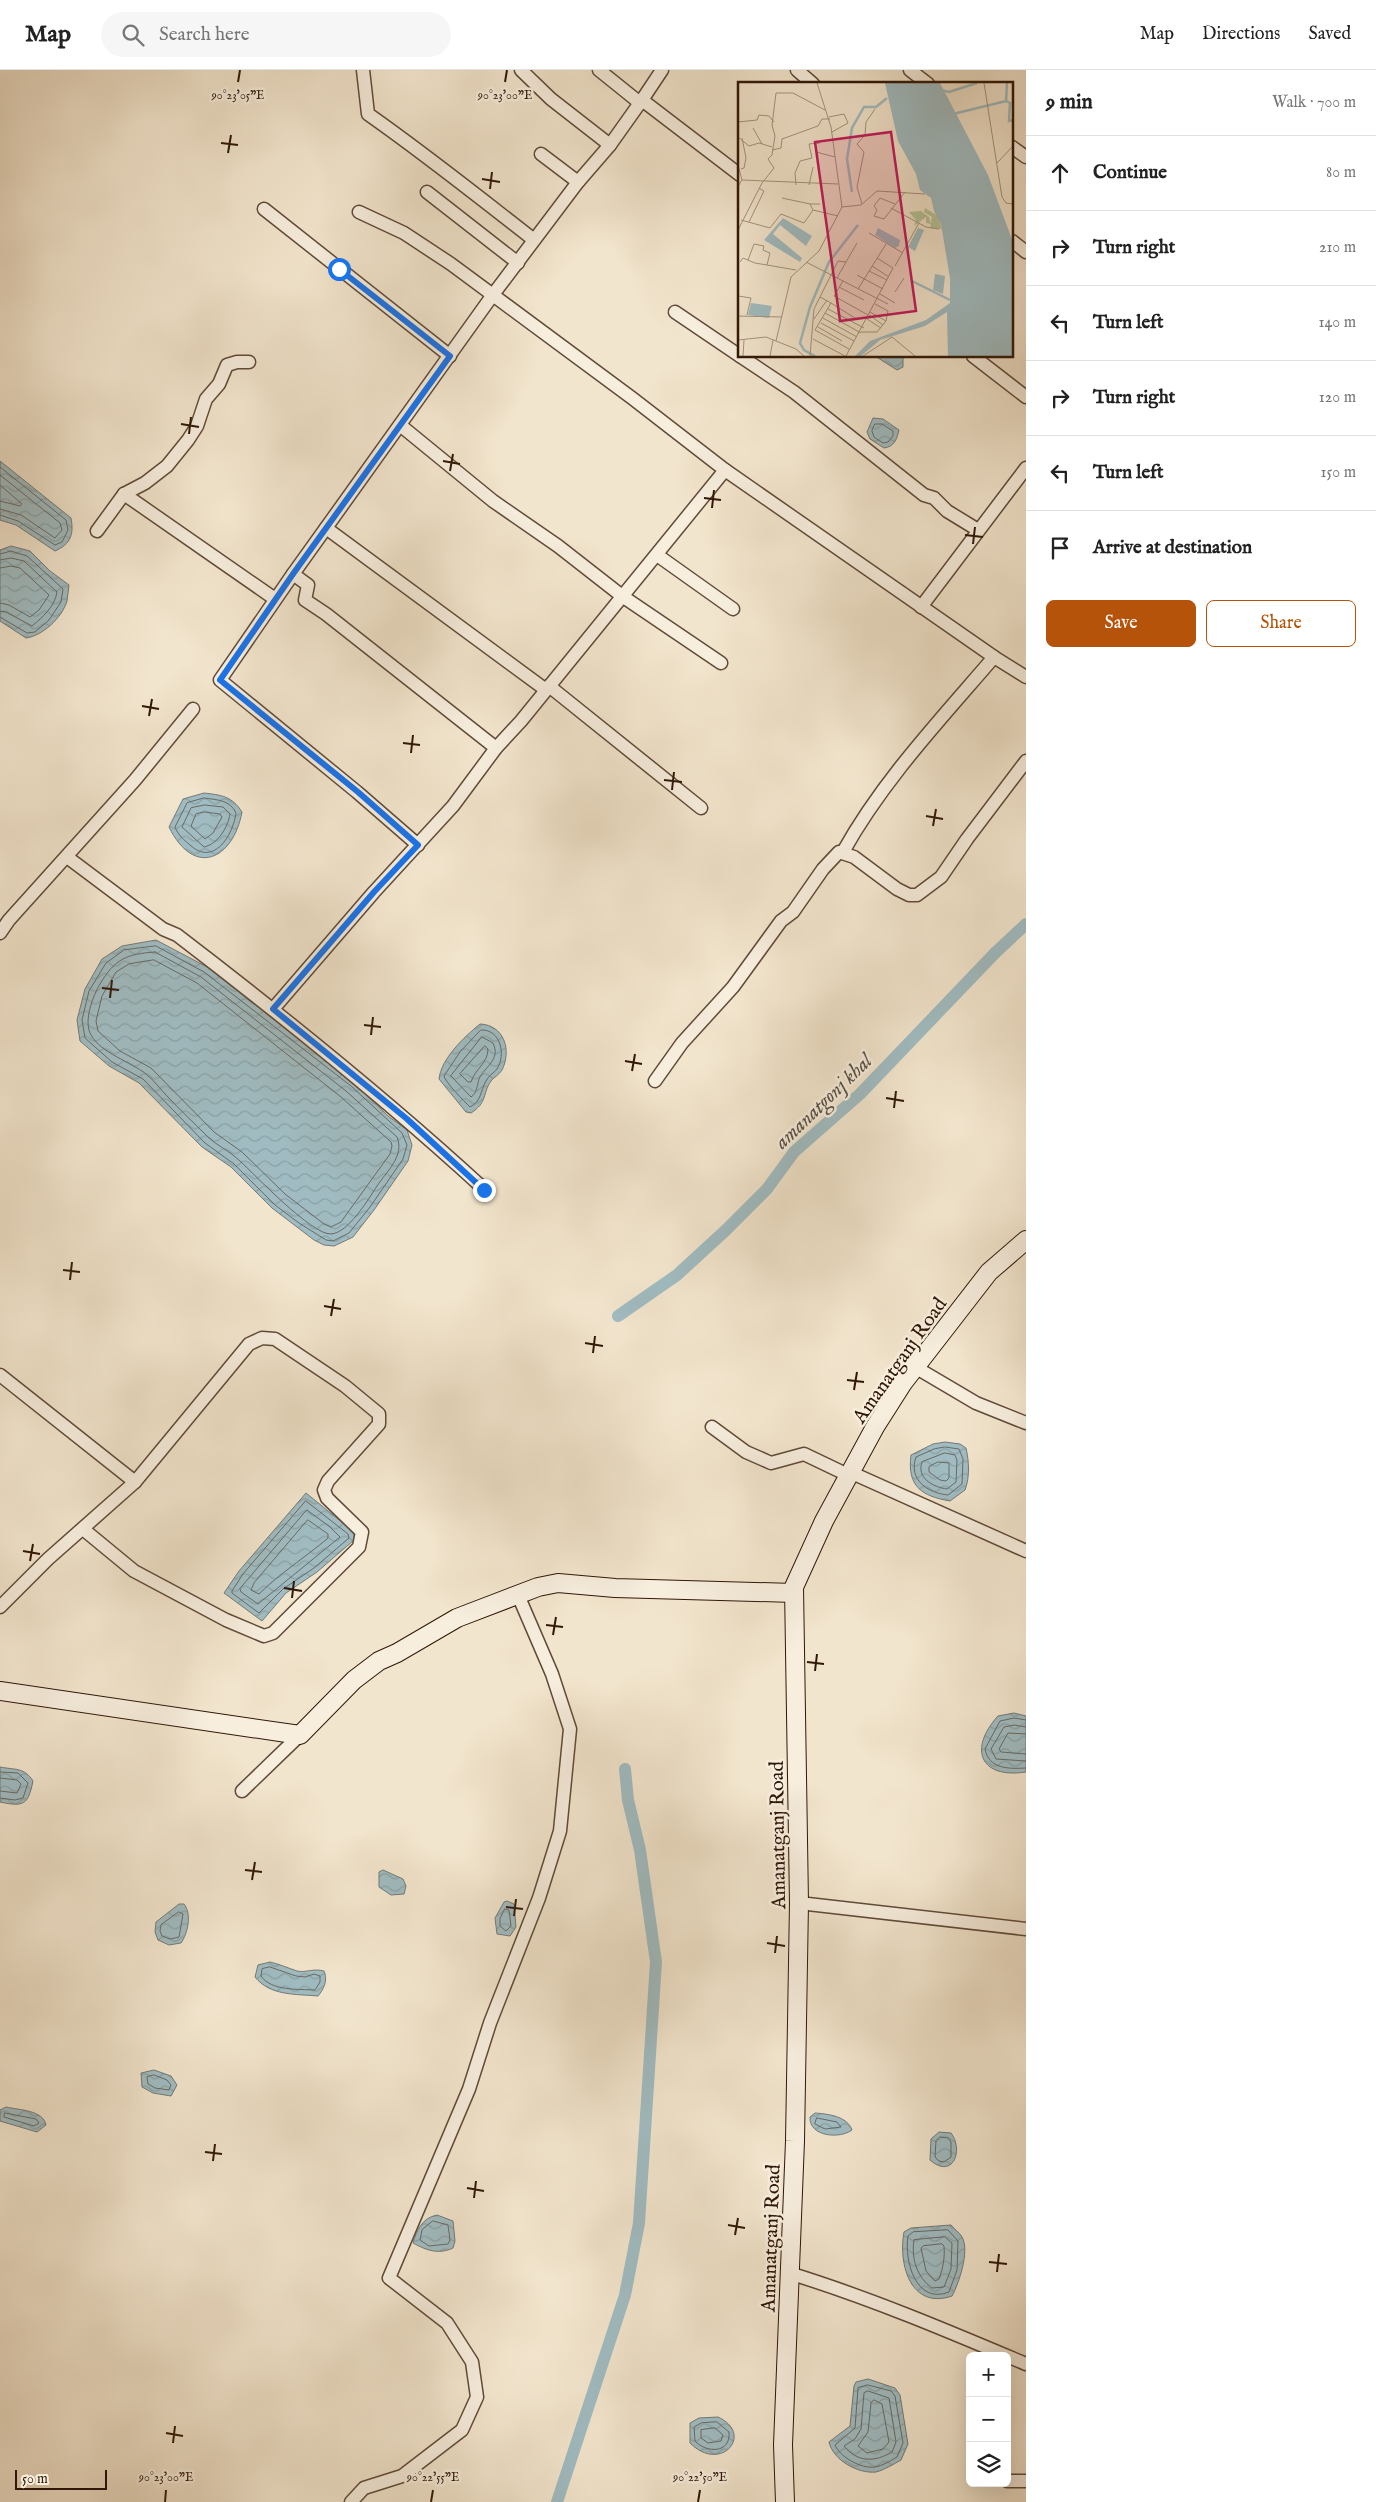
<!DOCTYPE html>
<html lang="en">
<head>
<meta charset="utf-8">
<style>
  body { margin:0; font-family:"IM FELL English",serif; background:#f6f6f6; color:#222 }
  .controls { position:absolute; right:15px; bottom:15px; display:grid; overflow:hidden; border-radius:8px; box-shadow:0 5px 20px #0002 }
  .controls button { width:45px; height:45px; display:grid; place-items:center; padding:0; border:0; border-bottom:1px solid #e0e0e0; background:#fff; color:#222; font:25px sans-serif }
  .scale { position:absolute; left:15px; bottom:12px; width:92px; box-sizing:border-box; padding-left:5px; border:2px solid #301707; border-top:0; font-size:14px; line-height:18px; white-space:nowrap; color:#301707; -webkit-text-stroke:4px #f7eede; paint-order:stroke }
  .stop { position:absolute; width:15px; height:15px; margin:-11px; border:4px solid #1a73e8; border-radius:50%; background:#fff }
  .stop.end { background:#1a73e8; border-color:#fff; box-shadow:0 1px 5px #0008 }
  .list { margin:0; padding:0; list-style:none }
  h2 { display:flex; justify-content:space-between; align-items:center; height:65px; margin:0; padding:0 20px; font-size:21px }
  h2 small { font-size:16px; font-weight:400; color:#767676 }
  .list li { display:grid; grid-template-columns:32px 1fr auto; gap:15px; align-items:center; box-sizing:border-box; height:75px; padding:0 20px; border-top:1px solid #e0e0e0 }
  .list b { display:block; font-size:19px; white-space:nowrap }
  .list em { font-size:16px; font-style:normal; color:#767676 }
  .actions { display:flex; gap:10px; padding:15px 20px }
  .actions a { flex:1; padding:11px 0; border:1px solid #b45309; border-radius:8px; text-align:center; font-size:18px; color:#b45309 }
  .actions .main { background:#b45309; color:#fff }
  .icon { flex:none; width:28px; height:28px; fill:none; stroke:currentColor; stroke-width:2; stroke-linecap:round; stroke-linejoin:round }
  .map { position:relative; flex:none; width:1026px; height:2432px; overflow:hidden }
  header { display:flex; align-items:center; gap:30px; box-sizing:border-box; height:70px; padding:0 25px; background:#fff; border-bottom:1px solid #e0e0e0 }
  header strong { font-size:24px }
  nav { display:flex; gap:28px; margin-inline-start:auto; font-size:18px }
  .search { width:350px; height:45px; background:#f6f6f6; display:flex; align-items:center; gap:12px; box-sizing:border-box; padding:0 18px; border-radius:28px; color:#767676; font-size:19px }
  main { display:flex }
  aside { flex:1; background:#fff }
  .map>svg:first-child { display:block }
  .water { fill:url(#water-waves); stroke:#737a77 }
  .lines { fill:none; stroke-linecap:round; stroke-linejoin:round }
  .shore { stroke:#686a64; stroke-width:1 }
  .canal { stroke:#a0bcc2; stroke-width:12 }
  .minor-casing { stroke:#604a38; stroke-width:15 }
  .secondary-casing { stroke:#301707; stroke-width:20 }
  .minor { stroke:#f7eede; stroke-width:12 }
  .secondary { stroke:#f7eede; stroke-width:18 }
  .route { stroke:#1a73e8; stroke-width:6 }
  .ticks { fill:none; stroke:#301707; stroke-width:2 }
  .labels { text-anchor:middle; stroke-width:5; stroke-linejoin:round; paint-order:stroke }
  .street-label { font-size:20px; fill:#301707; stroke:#f7eede }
  .water-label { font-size:21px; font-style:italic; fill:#575148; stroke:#f7eede }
  .inset-river { fill:none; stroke:#a0bcc2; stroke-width:2.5 }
  .inset-road { fill:none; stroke:#a4937e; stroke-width:1 }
  .view { fill:#c2185b; fill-opacity:0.15; stroke:#c2185b; stroke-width:2.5 }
  .inset-edge { fill:none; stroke:#301707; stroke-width:2.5 }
  .ticks-label { font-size:12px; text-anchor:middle; fill:#301707; stroke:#f7eede; stroke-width:5; stroke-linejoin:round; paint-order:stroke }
</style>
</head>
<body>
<header>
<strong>Map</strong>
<div class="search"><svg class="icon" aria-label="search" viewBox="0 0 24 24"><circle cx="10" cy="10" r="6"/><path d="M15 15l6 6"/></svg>Search here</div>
<nav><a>Map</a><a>Directions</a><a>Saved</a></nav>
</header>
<main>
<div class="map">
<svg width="1026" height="2432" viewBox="0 0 1026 2432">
  <defs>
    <pattern id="water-waves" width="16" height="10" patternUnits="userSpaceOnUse" patternTransform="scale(1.25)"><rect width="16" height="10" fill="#a0bcc2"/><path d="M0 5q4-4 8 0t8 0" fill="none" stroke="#8aa1a5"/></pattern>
  </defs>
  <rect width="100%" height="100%" fill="#f2e5cd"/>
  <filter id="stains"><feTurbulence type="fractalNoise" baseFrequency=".004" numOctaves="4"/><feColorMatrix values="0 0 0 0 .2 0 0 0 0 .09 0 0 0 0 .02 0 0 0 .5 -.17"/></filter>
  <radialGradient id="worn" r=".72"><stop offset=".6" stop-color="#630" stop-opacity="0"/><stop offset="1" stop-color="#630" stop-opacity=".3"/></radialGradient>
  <g class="water">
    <path d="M875,286H903V297L897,300Z"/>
    <path d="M873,348L883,349L899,360C897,369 894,377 884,378L870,369L867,362Z"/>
    <path d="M0,391L71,448C74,464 71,474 55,481L16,455L0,450Z"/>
    <path d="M11,476L30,481L50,501L69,515C68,520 68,526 67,531C62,548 42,566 26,568L0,551V480Z"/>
    <path d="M204,723C221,725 232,726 242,742C233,790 194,808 169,757L183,729Z"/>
    <path d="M156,870L207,897L354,1013L388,1046L407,1060L412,1075L408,1091L374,1140L353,1167L334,1176L324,1175L314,1170L272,1138L231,1097L202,1077L139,1013L109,996L80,971L77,950L85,919L102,889L122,876Z"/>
    <path d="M480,954C504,955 512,980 502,1000C499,1005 494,1007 491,1011C482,1024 488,1032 471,1043L466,1042L439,1009C441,989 464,967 480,954Z"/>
    <path d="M945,1372L960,1374L966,1378C969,1391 970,1407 965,1420L950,1431C921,1426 907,1416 911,1385L933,1374Z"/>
    <path d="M306,1423L354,1462V1470L317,1502L286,1523L262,1551L224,1523L239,1501Z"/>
    <path d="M1014,1643L1026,1646V1702C980,1709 968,1679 998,1646Z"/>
    <path d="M0,1697C15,1700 24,1697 33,1711C28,1735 24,1737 0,1732Z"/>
    <path d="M383,1800L403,1809L406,1816L404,1824L391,1825L379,1817V1802Z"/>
    <path d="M507,1831L514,1834L516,1857L510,1866L497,1864L495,1848L504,1832Z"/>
    <path d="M179,1834H184C192,1844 188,1863 181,1873L169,1875L158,1870L155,1862L156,1852Z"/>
    <path d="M270,1892C279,1894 288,1898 297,1901C306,1903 313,1898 324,1901C328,1910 324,1919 318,1926C296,1924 270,1926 255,1907L258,1895Z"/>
    <path d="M154,2000L171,2006L177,2015L171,2026L153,2023L142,2017L141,2003Z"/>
    <path d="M6,2037C19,2040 43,2040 46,2055L37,2062L0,2051V2040Z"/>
    <path d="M815,2043C828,2044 847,2046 852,2060C840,2069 809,2067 810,2047Z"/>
    <path d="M939,2062L951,2063C964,2080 953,2110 930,2090L931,2069Z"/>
    <path d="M437,2145L453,2151L455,2171L453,2178C438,2185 426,2180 413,2173C417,2160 422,2148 437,2145Z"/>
    <path d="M951,2155C954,2159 960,2163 962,2167C970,2181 959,2213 952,2226C911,2240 898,2195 904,2162L911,2158Z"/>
    <path d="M868,2309L895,2318L900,2325L908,2374L901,2390C894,2394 884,2400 876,2402C858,2404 833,2390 829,2372L850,2356L854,2316L856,2312Z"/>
    <path d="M718,2347C755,2364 721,2404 690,2373V2353L699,2348Z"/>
  </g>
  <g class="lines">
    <g class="shore">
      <path d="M875,354H882L893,361V366L888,372L883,373L874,367L872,361Z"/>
      <path d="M0,397L66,450L68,460L62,472L55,475L18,451L0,445"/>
      <path d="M0,405L60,453L62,460L55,468L21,445L0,439"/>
      <path d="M0,415L22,434L20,436L0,431"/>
      <path d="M0,484L11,481L27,486L63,519L61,532L49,550L35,562L27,563L0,547"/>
      <path d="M0,490L11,488L24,491L57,522C55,536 43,547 32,556L6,542L0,541"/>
      <path d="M0,498L11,496L20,498L49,525L39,540L30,547L9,535L0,533"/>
      <path d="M204,728C218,730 230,730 236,743C233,765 214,797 190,775C184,770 178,765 175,757L187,733Z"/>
      <path d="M205,735L223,737L230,744C228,757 218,774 204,777L182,757L191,738Z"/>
      <path d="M205,742L220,744L222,747L213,763L205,769L191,756L196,744Z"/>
      <path d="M156,876L204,902L351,1016L402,1063L407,1075L403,1089L370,1137L349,1163L333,1171L326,1170L299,1153L275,1135L234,1094L205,1073L143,1009L112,992L85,968L82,950L89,921L106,893L124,880Z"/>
      <path d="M155,882L201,907L346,1021L397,1067C405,1086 386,1102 377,1116C368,1130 348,1163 331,1164C312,1165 255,1105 240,1091C230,1081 217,1076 207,1066C194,1053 180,1040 167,1026C160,1019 154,1010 146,1004C131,992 101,983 91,965C83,951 93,926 100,914C115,889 126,884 155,882Z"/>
      <path d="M154,890L197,913L341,1027L391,1072L392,1076L390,1084L341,1152L331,1157L324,1154L285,1124L242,1082L214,1062L151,998L120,981L98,961L96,951L102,926L116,902L129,894Z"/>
      <path d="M481,960C501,959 506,985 497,999C494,1003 488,1006 486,1011C480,1021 482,1031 470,1037C464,1031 445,1012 444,1006L460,982Z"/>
      <path d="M482,967L493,973C501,990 485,996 479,1009C477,1016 477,1023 471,1027L451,1006Z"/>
      <path d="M485,976L488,979C488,993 475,999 471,1012H468L460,1004Z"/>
      <path d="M945,1377L959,1379L963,1389L962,1414L948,1425C928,1423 908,1410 916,1387L934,1379Z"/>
      <path d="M945,1383L955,1385L957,1390L956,1412L947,1419C933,1417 916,1408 922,1392Z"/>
      <path d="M938,1392L949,1393V1408L946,1411L940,1410L929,1402V1397Z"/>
      <path d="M306,1431L348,1464L349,1468L314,1498L283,1519L259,1543L232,1523V1521L243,1504Z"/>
      <path d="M307,1440L330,1457L340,1467L258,1534L241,1522L240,1519Z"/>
      <path d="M308,1450L328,1464V1468C306,1487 280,1503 259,1524L251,1520L254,1513Z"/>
      <path d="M1026,1650L1014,1648L1000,1651L985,1679C989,1699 1008,1699 1026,1698"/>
      <path d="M1026,1657L1014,1655L1004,1657L991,1679L996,1689L1026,1691"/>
      <path d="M1026,1664L1008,1663L999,1679L1001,1682L1026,1684"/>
      <path d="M0,1702L18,1703L28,1713L23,1728L15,1730L0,1728"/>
      <path d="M0,1708L17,1710L21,1714L17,1723L0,1721"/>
      <path d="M505,1839L509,1840L511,1856L506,1861L500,1856V1849Z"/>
      <path d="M179,1842L183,1844L179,1867L170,1869L162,1866L160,1861L161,1855Z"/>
      <path d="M270,1897L296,1906L305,1907L314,1904L320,1906V1912L315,1920C298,1919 271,1921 261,1906L262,1899Z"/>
      <path d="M154,2005L167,2010L171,2015L169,2020L155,2018L148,2014L147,2007Z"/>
      <path d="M5,2043L36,2049L39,2053L34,2056L4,2047Z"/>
      <path d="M817,2048L837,2052L841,2057L825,2059L815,2054Z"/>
      <path d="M940,2067L948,2068L951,2072V2087L944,2092L939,2091L935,2087L936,2071Z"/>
      <path d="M433,2151L448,2155L450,2170L448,2174L429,2176L420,2170L422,2160Z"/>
      <path d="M948,2160L958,2171L957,2200L949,2222C916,2235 904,2191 908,2166L913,2162Z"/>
      <path d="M945,2167L952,2173L951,2199L944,2217L932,2218C917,2207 911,2189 914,2170Z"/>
      <path d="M942,2174L944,2176C945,2188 943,2198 939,2209L935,2211L926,2201L921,2178L923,2176Z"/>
      <path d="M868,2315L891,2321L895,2326L903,2373L897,2387C890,2391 882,2396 875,2397C861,2399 840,2387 835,2375L855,2358L858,2318Z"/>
      <path d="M868,2321L889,2328L896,2372L892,2382C875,2392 858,2393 844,2376L855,2369L861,2359L864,2323Z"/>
      <path d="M874,2330L882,2334L889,2372L883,2379L867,2383L858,2376L868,2362L871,2333Z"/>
      <path d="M717,2352L729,2362C731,2384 706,2383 695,2371L694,2357L701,2353Z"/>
      <path d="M715,2358L723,2365L721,2371L708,2373L701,2368V2360Z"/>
    </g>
    <g class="canal">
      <path d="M618,1246L677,1205L726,1160L767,1119L794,1082L860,1024L995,883L1026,854"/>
      <path d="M557,2432L625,2225L639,2153L656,1892L640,1780L628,1730L625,1699"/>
    </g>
    <defs>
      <g id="minor">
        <path d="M363,0L368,44C425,84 479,127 534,170"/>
        <path d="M521,0L551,29L610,75"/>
        <path d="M599,0L640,33"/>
        <path d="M797,0L813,14"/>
        <path d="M910,0L928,14"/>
        <path d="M642,30L662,0"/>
        <path d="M1012,77L1026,87"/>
        <path d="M541,84L578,112"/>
        <path d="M427,122L518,193"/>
        <path d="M264,139L450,286"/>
        <path d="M359,142L404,163L451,194L632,328L725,400L994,587L1026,607"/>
        <path d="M1012,171L1026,182"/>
        <path d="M675,242L740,286"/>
        <path d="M740,286L794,322L924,425L934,428L947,441L978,460"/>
        <path d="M973,286L1026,327"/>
        <path d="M400,355L493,431L558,476L622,526L721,593"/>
        <path d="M124,424L275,529"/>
        <path d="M326,458L546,620"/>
        <path d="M97,461L124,424L145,413L167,396L188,370L197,356L206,329L219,314L227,295L237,292H249"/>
        <path d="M657,485L733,539"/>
        <path d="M293,504L308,515L305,530L326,544L496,678"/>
        <path d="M921,537L1026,398"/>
        <path d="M549,616L701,738"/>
        <path d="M418,775L357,722L220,610L293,504L492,226L578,112L610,75L642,30L740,105"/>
        <path d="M843,782C883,710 941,649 994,587"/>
        <path d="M67,787L163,859L177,865C283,946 386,1029 484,1119"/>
        <path d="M0,863L9,850L135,710L193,639"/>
        <path d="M273,939L374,822L453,736L496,678L521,651L725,400"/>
        <path d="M655,1011L682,973L733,917L781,851L793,842L823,799L839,782L854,787L897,819L909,825H917L941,807L967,769L1026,691"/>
        <path d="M915,1297L976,1333L1026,1353"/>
        <path d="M0,1305L135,1412"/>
        <path d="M712,1357L746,1382L771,1393L804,1384L850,1406"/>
        <path d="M852,1403L1026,1481"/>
        <path d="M0,1537L48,1489L135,1412L249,1274L262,1268L275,1269L345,1316L379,1344V1354L328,1411L324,1420L327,1428L362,1462L359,1477L273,1563L264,1566L226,1550L134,1501L83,1459"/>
        <path d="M242,1721L300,1665"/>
        <path d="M799,1833L1026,1859"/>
        <path d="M789,2203C870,2228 948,2261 1026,2294"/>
        <path d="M1007,2411H1026"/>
        <path d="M351,2432L364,2418L402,2406L462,2360L477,2327L472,2292L447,2253L389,2208L469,2019L490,1953L539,1828L560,1761L570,1659L552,1604L518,1525"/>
      </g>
      <g id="secondary">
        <path d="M0,1621L300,1665L354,1610L379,1591L397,1583L457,1548L538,1517L558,1513L615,1518L794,1523"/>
        <path d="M785,2432L783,2375L795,2071L799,1833L794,1517L824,1451L875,1357L903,1313L989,1202L1026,1170"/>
      </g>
    </defs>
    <use href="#minor" class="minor-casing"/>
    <use href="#secondary" class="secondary-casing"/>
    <use href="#minor" class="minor"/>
    <use href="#secondary" class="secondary"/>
  </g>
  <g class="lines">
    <path class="route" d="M339,199L450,286L293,504L220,610L358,722L418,775L374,822L273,939L407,1049L484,1120"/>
  </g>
  <path class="ticks" d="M238,12L240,0M505,12L507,0M221,73L238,75M228,83L231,65M482,109L500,112M490,119L492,102M181,354L199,357M189,364L191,347M443,391L460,394M450,401L453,384M704,428L721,430M712,438L714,420M965,465L983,467M973,474L975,457M142,636L159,639M149,646L152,629M403,673L420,675M411,683L413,665M664,710L682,712M672,720L674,702M926,746L943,749M933,756L936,739M102,918L119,920M110,928L112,910M364,955L381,957M371,965L373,947M625,991L642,994M632,1001L635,984M886,1028L904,1031M894,1038L896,1021M63,1200L80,1202M70,1210L72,1192M324,1236L341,1239M331,1246L334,1229M585,1273L603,1276M593,1283L595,1266M847,1310L864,1312M854,1320L857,1302M23,1481L40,1484M30,1491L33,1474M284,1518L302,1521M292,1528L294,1511M546,1555L563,1557M553,1565L556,1547M807,1592L824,1594M815,1601L817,1584M245,1800L262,1802M252,1810L255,1792M506,1837L523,1839M514,1846L516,1829M767,1873L785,1876M775,1883L777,1866M205,2082L222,2084M213,2091L215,2074M467,2118L484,2121M474,2128L476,2111M728,2155L745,2158M735,2165L738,2148M989,2192L1007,2194M997,2202L999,2184M166,2363L183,2366M173,2373L175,2356M165,2432L166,2420M431,2432L433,2420M698,2432L700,2420"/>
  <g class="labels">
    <g class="street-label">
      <text transform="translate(899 1290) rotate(-55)" y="7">Amanatganj Road</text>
      <text transform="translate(777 1765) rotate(-91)" y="7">Amanatganj Road</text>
      <text transform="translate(770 2168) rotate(-88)" y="7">Amanatganj Road</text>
    </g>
    <g class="water-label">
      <text transform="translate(823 1031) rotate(-44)" y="7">amanatgonj khal</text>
    </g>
  </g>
  <g transform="translate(738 12)">
    <rect width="275" height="275" fill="#f2e5cd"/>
    <path d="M187,126L200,134L204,147L192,146L194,135L186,130Z" fill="#b8c59a"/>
    <path d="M183,129L191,135L193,142L188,141V135L176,144L178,138L171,130Z" fill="#b8c59a"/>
    <path d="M147,1H202L250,93L275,160V274H210L209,230L187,244L142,258L123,274H117L132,259L188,238L212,221V196L203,142L196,129L193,116L182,108L178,92L160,59ZM45,136L74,154L68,164L42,143L35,152L64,176L62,180L26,158ZM140,146L162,158L161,164L157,166L137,153ZM180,146L186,148L177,169L170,165ZM197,192L207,194L205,212L195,208ZM13,221L34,224L31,236L10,233Z" fill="#a0bcc2"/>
    <path class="inset-river" d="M184,1L220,85L241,185L234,274M203,8L211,10L239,1M268,19L269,1M215,32L268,19L272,21L271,39L275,38M114,110L109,77L114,46L126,25H138L149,16M192,112L264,138M174,199L212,218M77,274L66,268L62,261L72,225L91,180L120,143M245,274L259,236L275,220"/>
    <path class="inset-road" d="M246,1L264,115L268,121L275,122M91,35L106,32L110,41L94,50M0,40L19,38L21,33L31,34L36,40M15,46L24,62M0,55L11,64L21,61L34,65M34,68L43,66L44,57L80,44L84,37H92M78,70L97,75M259,81L275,64M0,83L4,98L1,103M3,87L6,86L8,76L4,56M4,98L100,102M58,103L57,91L62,79L74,76L71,62L82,61M71,103L75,85M44,116L72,122M124,122L119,105L126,70L119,62L127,53L128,40L137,27M157,122L142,116L136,124L139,128L136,134L146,137L167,110M104,125L123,123L139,109L187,112M153,126L188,145L201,147M75,128L72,122H82M3,138L32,146L43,132L66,141L75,128L100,134M11,140L26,109L21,106M0,148L24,101L36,86L30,77L34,73L37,54L34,43L38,11H55L87,28M131,151L165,171M0,165V183M2,180L5,176L17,181L29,183L32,171L25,168L26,164L16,162L10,178M68,180L150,222M29,183L58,188M134,184L151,195M157,184L181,141M131,189L149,198M119,193L145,207M99,196L108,180M105,199L96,214L130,233L155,186L139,176M101,205L126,218M120,207L148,162M157,210L166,196M142,212L157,221M0,214L13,216L9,233M82,215L93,221L77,248L111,267M93,221L120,238M137,222L150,229L148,239M90,227L126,246M87,231L123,251M131,233L145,243M0,234L44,235M85,236L119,255M76,237L89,218M129,237L143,246M83,241L116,259M80,245L104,259M123,250H139L148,239L132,230M75,257L107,274M0,258L28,255L58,267L66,274M38,259L53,195L81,169L104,125L93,45L79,1M5,274L6,258M32,274L35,258M72,274L76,227L100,179L108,180L119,161M108,274L130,233M125,274L154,255L177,274"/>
    <path class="view" d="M153,50L178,229L102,239L77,60Z"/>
    <rect width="275" height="275" class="inset-edge"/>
  </g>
  <g class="ticks-label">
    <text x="238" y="29">90°23'05"E</text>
    <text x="505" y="29">90°23'00"E</text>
    <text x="166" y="2411">90°23'00"E</text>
    <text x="433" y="2411">90°22'55"E</text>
    <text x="700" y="2411">90°22'50"E</text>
  </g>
  <rect width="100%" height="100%" filter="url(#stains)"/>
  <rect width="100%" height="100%" fill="url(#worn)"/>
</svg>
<div class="controls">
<button>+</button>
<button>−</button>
<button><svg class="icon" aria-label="layers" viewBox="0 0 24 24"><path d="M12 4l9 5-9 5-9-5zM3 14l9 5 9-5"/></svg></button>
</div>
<div class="scale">50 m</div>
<div class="stop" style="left:339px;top:199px"></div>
<div class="stop end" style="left:484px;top:1120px"></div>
</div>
<aside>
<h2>9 min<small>Walk · 700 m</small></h2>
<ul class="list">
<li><svg class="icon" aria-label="ahead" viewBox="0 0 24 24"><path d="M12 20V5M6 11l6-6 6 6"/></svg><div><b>Continue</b></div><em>80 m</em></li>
<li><svg class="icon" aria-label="right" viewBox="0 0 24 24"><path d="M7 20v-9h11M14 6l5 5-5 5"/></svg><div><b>Turn right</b></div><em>210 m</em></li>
<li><svg class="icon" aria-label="left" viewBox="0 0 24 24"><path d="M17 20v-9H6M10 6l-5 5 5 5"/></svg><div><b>Turn left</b></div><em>140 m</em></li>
<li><svg class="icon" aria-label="right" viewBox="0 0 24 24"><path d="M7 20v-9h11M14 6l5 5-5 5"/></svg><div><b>Turn right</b></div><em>120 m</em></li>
<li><svg class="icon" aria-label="left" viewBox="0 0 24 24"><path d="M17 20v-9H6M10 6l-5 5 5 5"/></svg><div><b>Turn left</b></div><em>150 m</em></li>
<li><svg class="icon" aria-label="arrive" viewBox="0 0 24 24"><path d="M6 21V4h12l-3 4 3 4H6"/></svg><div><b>Arrive at destination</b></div></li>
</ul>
<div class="actions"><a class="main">Save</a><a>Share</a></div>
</aside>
</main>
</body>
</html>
